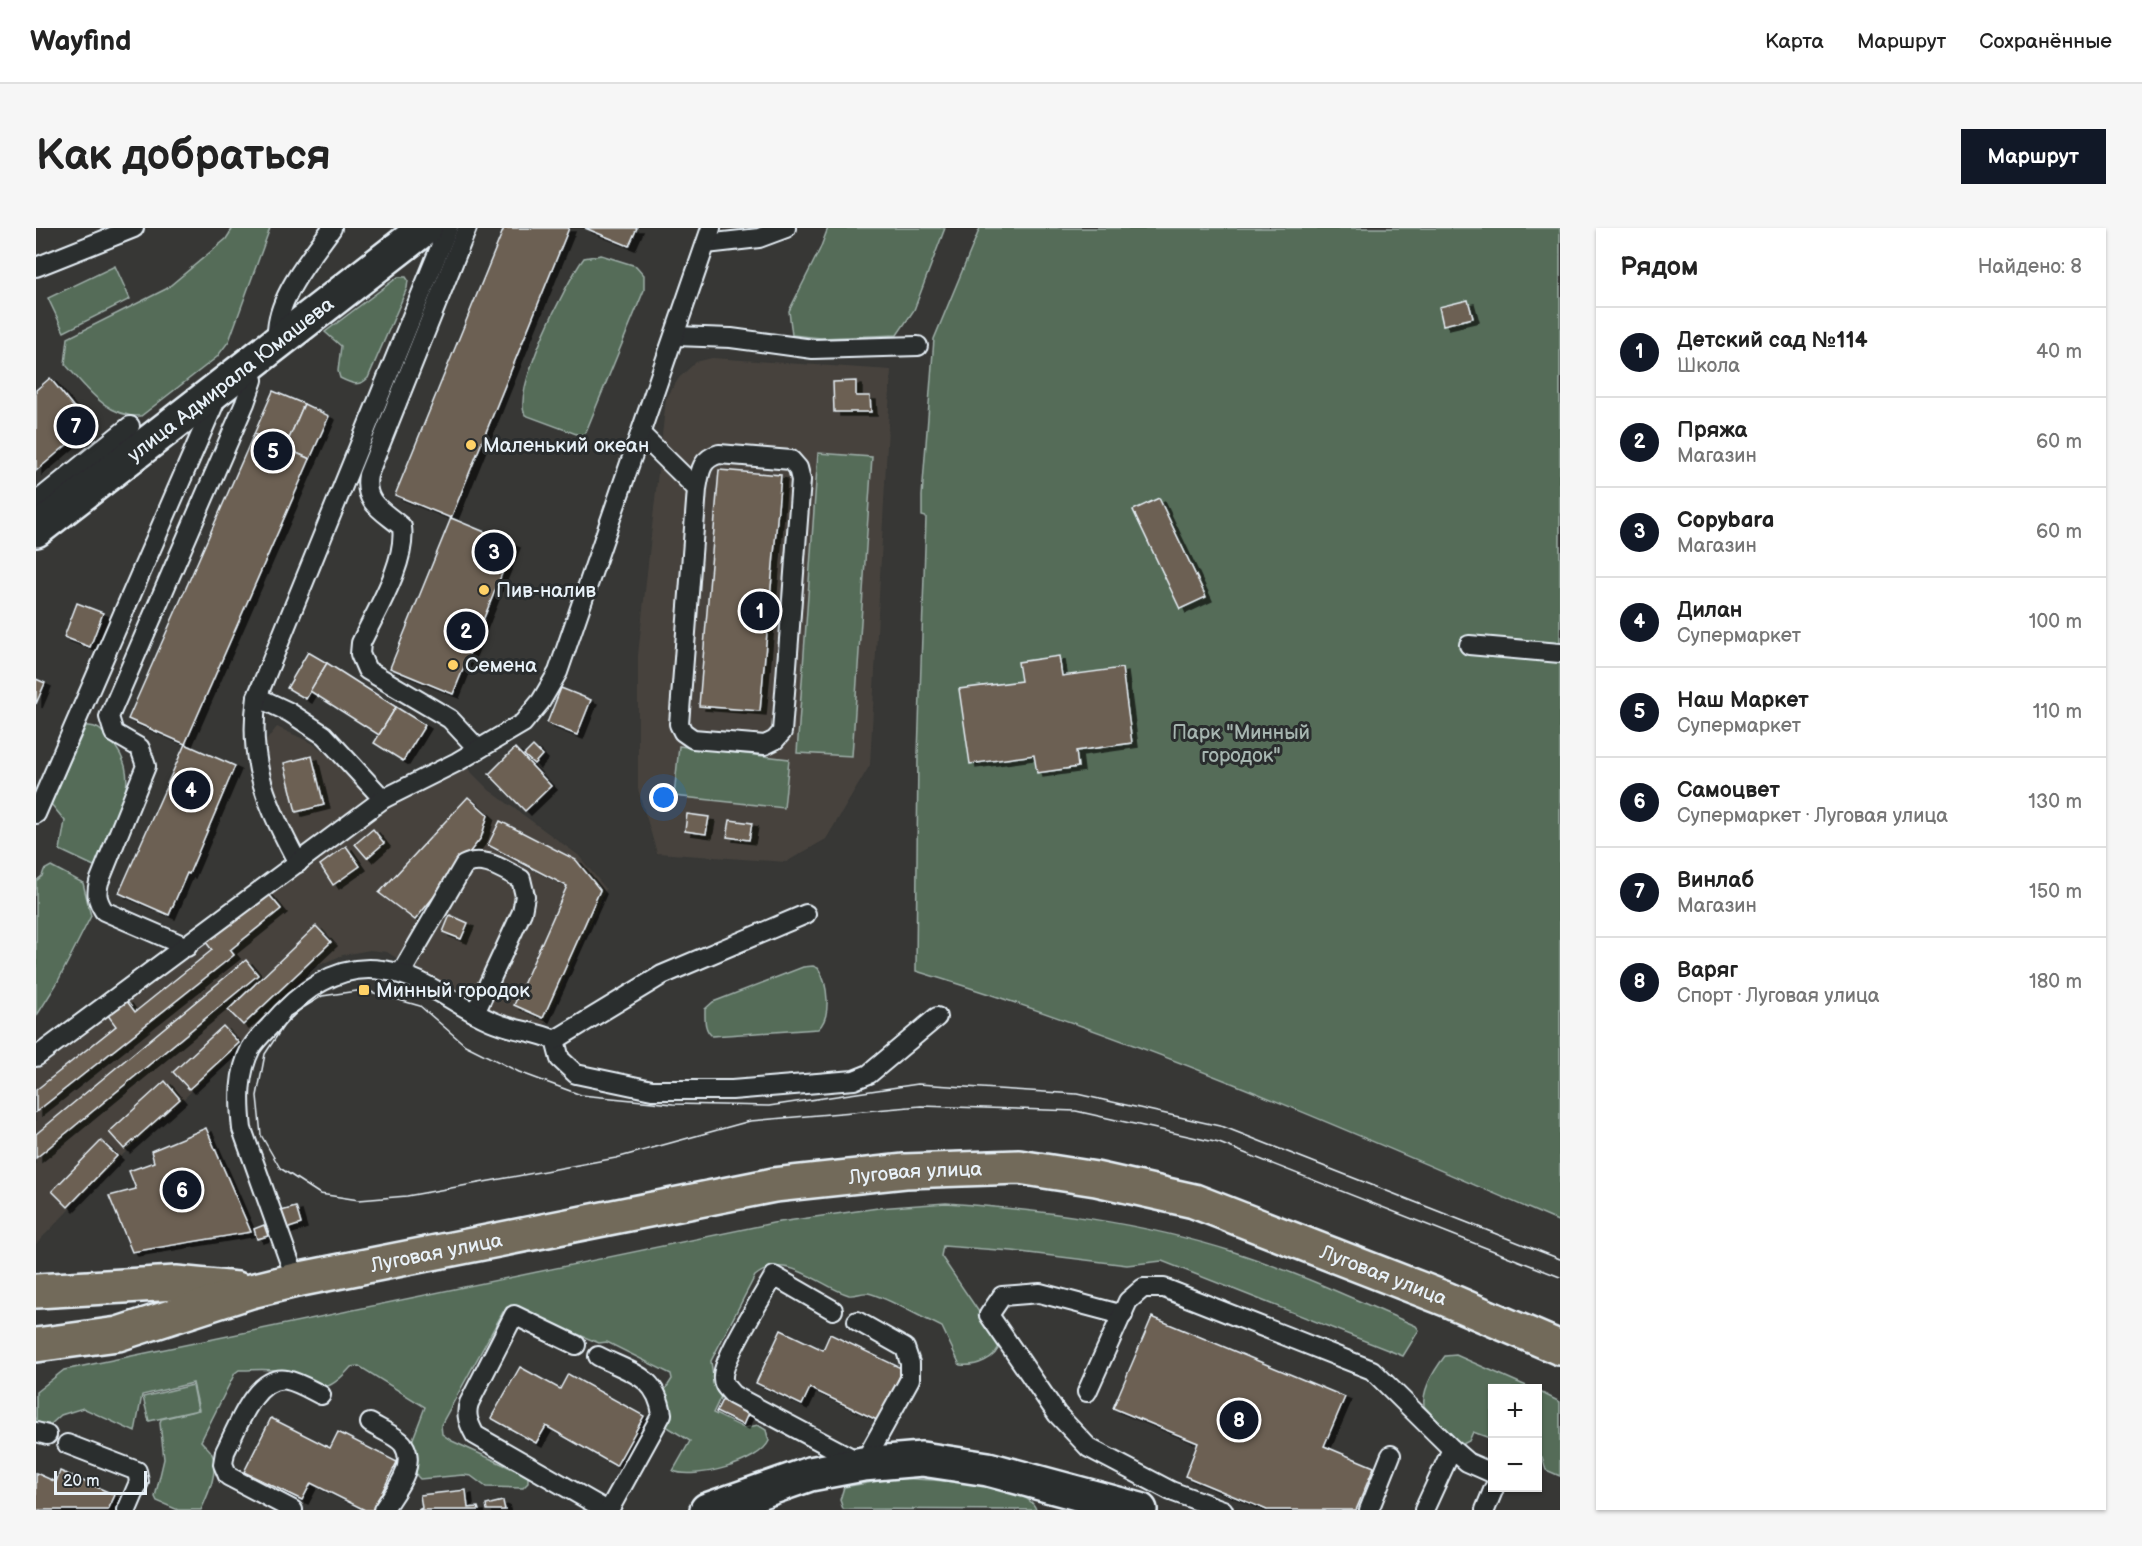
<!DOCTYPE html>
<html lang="ru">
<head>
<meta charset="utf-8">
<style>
  body { margin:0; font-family:"Balsamiq Sans",sans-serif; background:#f6f6f6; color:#222 }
  .controls { position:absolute; right:18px; bottom:18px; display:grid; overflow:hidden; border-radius:0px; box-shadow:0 2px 4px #0004 }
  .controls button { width:54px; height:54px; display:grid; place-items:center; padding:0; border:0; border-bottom:2px solid #e0e0e0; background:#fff; color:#222; font:30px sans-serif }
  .scale { position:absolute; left:18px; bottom:15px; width:93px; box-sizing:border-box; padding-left:6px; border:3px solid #e8f1f8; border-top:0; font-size:16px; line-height:21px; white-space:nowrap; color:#e8f1f8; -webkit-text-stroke:4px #2a2d2e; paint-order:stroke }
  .you { position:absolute; left:628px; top:570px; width:21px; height:21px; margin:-15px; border:4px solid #fff; border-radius:50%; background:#1a73e8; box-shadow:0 0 0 9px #1a73e833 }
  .badge { display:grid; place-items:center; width:39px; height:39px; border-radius:50%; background:#111827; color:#fff; font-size:20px; font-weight:700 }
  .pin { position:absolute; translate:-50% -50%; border:3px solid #fff; box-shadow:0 2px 6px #0006 }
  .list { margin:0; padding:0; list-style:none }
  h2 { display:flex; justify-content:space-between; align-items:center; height:78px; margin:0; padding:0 24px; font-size:26px }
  h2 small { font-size:20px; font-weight:400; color:#767676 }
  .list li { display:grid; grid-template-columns:39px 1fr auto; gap:18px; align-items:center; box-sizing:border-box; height:90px; padding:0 24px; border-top:2px solid #e0e0e0 }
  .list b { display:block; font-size:22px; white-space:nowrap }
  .list p { margin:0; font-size:20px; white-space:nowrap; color:#767676 }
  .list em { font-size:20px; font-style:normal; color:#767676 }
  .map { position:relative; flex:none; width:1524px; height:1282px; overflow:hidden; border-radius:0px }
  header { display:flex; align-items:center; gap:36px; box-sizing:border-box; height:84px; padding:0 30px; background:#fff; border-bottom:2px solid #e0e0e0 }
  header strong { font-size:28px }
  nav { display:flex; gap:33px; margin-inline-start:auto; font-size:21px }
  .intro { display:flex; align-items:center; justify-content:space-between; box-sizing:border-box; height:144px; padding:0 36px }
  h1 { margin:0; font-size:42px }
  .button { padding:15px 27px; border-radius:0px; background:#111827; color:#fff; font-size:21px; font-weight:700 }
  main { display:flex; gap:36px; padding:0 36px }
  aside { flex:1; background:#fff; border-radius:0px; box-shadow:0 2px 4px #0004 }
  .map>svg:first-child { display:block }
  .built { fill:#47433e }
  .green { fill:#556c59; stroke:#9eaea8; stroke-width:1.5 }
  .building { fill:#6c6053; stroke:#e8f1f8; stroke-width:1.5; filter:url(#shadow) }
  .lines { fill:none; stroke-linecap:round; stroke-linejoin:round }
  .service-casing { stroke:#e8f1f8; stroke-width:22 }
  .minor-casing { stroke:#e8f1f8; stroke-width:38 }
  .primary-casing { stroke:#e8f1f8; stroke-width:38 }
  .service { stroke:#2a2d2e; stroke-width:18 }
  .minor { stroke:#2a2d2e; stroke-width:33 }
  .primary { stroke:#726b5a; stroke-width:33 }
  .tram { stroke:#e8f1f8; stroke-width:1.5 }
  .poi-dot { fill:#ffd166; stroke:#2a2d2e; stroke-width:2 }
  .labels { text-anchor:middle; stroke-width:6; stroke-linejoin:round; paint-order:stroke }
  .street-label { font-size:20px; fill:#e8f1f8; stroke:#2a2d2e }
  .poi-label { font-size:20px; fill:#e8f1f8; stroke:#2a2d2e; text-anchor:start }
  .park-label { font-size:20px; fill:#a6b5b0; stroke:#2a2d2e }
</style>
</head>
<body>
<header>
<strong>Wayfind</strong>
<nav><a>Карта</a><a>Маршрут</a><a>Сохранённые</a></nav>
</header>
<div class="intro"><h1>Как добраться</h1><a class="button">Маршрут</a></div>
<main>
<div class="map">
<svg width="1524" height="1282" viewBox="0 0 1524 1282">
  <defs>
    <filter id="shadow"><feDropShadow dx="6" dy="4" stdDeviation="0" flood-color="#0009"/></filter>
  </defs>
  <rect width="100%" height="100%" fill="#373735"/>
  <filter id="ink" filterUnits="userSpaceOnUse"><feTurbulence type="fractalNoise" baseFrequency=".0167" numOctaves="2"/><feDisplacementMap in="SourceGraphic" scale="12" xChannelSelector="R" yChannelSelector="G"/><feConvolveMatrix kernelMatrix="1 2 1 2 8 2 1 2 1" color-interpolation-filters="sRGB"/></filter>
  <g filter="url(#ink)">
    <g class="built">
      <path d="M676,130L855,142L834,537L790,611L750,634L621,625L602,561V427L630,171L643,150L660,134Z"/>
      <path d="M241,499L276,515L300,533L342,583L430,539L453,562L542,627L570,661L508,797L480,792L435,776L351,724L334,722L307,727L278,739L246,768L209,814L79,934L0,1016V840L266,637L222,523Z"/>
    </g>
    <g class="green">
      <path d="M197,0H234L193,113L181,129L105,188C71,190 50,159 29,136L32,110L130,61L190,11Z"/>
      <path d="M792,0H909L878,82L861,107L785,110L756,107L753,83L784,21Z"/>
      <path d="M944,0H1524V994C1312,902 1102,810 880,743L882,526L890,289L886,288V268L898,111Z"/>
      <path d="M565,27L600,38L608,47V62L549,206L543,207L489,187C476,162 530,54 548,30Z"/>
      <path d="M79,38L94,71L28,104L12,70Z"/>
      <path d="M362,49H370L372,52L371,60L332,150C323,159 316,156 304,150L302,143L305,118L289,104Z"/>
      <path d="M782,225L836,229L816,528L761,525Z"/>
      <path d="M50,498C61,497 66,503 73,511C103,542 89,572 75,605C70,616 66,629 58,638L24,622L29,593L15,576Z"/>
      <path d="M643,518L753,531L748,580L638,568Z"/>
      <path d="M15,638L47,655L55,688L20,757L0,789V653L6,648L8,642Z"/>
      <path d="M777,738L782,740C792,755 796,789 782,801L676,808C668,801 669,792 669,781L677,774L767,739Z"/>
      <path d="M910,975C1007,982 1104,994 1198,1024C1260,1044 1320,1072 1380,1098L1383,1102L1367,1128L1126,1033L1091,1037L976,1023L907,1018L905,1028L964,1115C961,1131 939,1139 924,1137L906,1099L896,1094C880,1087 848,1068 832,1065C826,1064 819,1068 813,1067C782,1058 751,1022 719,1048L675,1133L677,1149L686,1166L677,1185L708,1200L722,1197L730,1202L733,1213C723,1235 658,1252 637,1243L654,1213L627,1196L625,1168L636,1151L635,1146L571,1114L563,1115L489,1085L467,1084L405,1197L406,1206L416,1213L492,1248V1255L487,1260L450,1259L435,1248L427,1247L384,1251L381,1248L375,1216L389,1179L323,1138L315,1139C284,1174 283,1154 246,1143C233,1140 217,1142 203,1142L199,1145L165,1213C168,1217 173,1220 175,1224C184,1241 172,1267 165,1282H142L121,1273L119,1269L128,1231L124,1195L125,1191L163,1182L157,1155L106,1167L99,1204L47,1180L25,1187L15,1196L0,1194V1164L28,1142L737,995L842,980Z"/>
      <path d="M1420,1127L1495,1160H1456V1211L1437,1204L1433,1213L1427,1216L1420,1213L1388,1178C1386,1162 1399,1141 1409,1128Z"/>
      <path d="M157,1157L162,1182L113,1193L107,1169Z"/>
      <path d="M1502,1163L1524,1174V1248L1510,1242L1506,1229L1502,1227Z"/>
      <path d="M860,1250C885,1251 994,1254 1000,1282L807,1281L804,1272L808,1259Z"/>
    </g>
    <g class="building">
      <path d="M468,0H533L415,290L359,267Z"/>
      <path d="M549,0H601L593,18Z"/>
      <path d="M1432,72L1437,90L1407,97L1403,79Z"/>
      <path d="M14,150L53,198L0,243V162Z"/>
      <path d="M820,153V168H834L835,184H798L797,154Z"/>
      <path d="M237,163L268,176L249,220L218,206Z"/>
      <path d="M268,176L293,188L274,231L249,220Z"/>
      <path d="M218,206L274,231L149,516L92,491Z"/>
      <path d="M683,242L745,247L724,483L663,478Z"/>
      <path d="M1123,270L1170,369L1144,381L1097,282Z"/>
      <path d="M415,290L478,316L417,466L354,440Z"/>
      <path d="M41,375L67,385L54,419L28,409Z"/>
      <path d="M272,424L291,435L270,471L251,460Z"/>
      <path d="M1023,428L1026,448L1086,440L1096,515L1040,523L1042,539L1001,545L998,527L934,536L923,461L985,453L982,434Z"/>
      <path d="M291,435L360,479L343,507L274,463Z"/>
      <path d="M0,451L9,455L0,476Z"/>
      <path d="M525,460L555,472L541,507L511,495Z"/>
      <path d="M360,479L389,497L367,533L338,515Z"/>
      <path d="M149,516L199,538L153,646L151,645L133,687L83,665Z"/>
      <path d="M497,518L506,527L498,536L488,527Z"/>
      <path d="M479,520L515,558L489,583L453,546Z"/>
      <path d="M276,528L288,577L260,584L248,535Z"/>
      <path d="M432,569L452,587L445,610L379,692L343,665Z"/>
      <path d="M651,586L673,589L670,606L649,603Z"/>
      <path d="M694,592L716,595L713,612L691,609Z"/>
      <path d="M464,593L540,632L564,662L507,790L478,777L531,658L452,617Z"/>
      <path d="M337,601L348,615L331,630L319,616Z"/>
      <path d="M310,618L324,638L297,657L284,637Z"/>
      <path d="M231,664L245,681L194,722L198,727L0,884V862L80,798L71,786L90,772L99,784L176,722L169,713Z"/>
      <path d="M414,687L432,695L425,711L407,704Z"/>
      <path d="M280,698L295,714L207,797L192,782Z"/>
      <path d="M210,732L222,747L0,930V906Z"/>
      <path d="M187,798L203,815L153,861L137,844Z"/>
      <path d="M129,853L144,871L88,921L73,904Z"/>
      <path d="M170,900L215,1004L96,1024L73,968L100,961L93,943L118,934L115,923Z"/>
      <path d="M65,913L81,928L32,979L16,963Z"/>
      <path d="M260,979L265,996L250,1001L245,983Z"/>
      <path d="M228,997L232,1008L221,1011L218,1001Z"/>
      <path d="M1116,1089L1309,1169L1288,1218L1338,1239L1320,1282H1231L1149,1248L1162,1215L1077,1180Z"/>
      <path d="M745,1102L787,1122L794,1106L867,1141L843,1193L774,1160L766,1177L720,1155Z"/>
      <path d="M484,1139L524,1161L532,1146L608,1188L580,1238L510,1198L500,1215L455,1190Z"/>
      <path d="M688,1168L714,1181L707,1197L680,1184Z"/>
      <path d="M235,1190L294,1220L302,1204L361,1234L337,1282H329L275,1255L266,1272L208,1244Z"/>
      <path d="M24,1243L79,1267L72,1282H0V1245L20,1254Z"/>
      <path d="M430,1262L432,1280L442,1279L443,1282H382L386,1280L384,1267Z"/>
      <path d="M467,1273L469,1282H451L450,1277Z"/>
    </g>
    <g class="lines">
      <defs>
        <g id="service">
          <path d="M431,0L332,247C327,275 346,282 366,299C371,334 340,383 325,415L324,426L331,442L414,491L442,521"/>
          <path d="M670,16L723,10L750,0"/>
          <path d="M0,39L98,0"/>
          <path d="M639,108L695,110L777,121L882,118"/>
          <path d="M242,114C234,77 276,28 296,0"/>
          <path d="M606,207L661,261C664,243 665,231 683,226L755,232L762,240L765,252L746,504L739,512L729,517L657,511L647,504L643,496L661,261"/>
          <path d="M0,274L94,198"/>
          <path d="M1433,417L1524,425"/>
          <path d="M221,469L253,484L288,507L347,571"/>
          <path d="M0,586L182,167"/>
          <path d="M262,635C232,579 211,535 221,469L412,0"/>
          <path d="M151,719L68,683C61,672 60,666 63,654L110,538L104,520L78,505L73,489L209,175L217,152L212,138"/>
          <path d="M365,745L428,637C448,627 467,642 485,651L489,668L486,684L439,785"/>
          <path d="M519,812L524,831L540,846L616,862H696L818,852L833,846L901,789"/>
          <path d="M0,829L347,571L421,534L487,495L505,473L522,444L675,0"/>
          <path d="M260,1052L206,901C203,874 202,845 215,820C220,812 227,805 233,799C261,766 300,735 346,742C390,747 425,784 466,797C484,803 502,804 519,812L626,747L770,686"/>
          <path d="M797,1082L738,1048C727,1068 688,1128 687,1148C686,1157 692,1161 697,1167L827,1236L874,1151V1135L869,1120L821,1093"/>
          <path d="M1087,1087L1004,1065L966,1068L953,1087L1021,1186L1053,1220L1135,1263L1187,1282"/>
          <path d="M540,1117L478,1087L433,1175C429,1187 433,1196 439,1207L570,1282"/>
          <path d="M562,1128C595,1145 620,1147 626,1186L573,1282"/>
          <path d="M1051,1164L1092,1073L1107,1060H1128L1336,1142L1416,1221"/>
          <path d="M334,1195C343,1201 361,1208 367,1216C382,1238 358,1264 347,1282"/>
          <path d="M0,1204L11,1207"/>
          <path d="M31,1216L101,1243L103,1254L91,1282"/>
          <path d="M257,1282L192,1248L187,1236L189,1224C201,1201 219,1146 251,1152C262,1154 275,1162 285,1167"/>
          <path d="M1333,1282L1355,1227"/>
          <path d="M1388,1282L1416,1221L1431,1234L1456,1245"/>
          <path d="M1449,1282L1458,1260"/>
        </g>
        <g id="minor">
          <path id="s1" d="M0,302L389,0"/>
          <path d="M671,1282L774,1246L827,1236L886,1231L952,1241L1104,1282"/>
        </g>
        <g id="primary">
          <path d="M0,1063L140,1055L201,1061"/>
          <path id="s2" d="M0,1117L82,1106L215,1063L260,1052L738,957L869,943L983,939L1060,951L1158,973L1410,1071L1524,1120"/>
        </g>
      </defs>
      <use href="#service" class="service-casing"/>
      <use href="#minor" class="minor-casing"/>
      <use href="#primary" class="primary-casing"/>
      <use href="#service" class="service"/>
      <use href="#minor" class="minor"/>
      <use href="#primary" class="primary"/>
      <path class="tram" d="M1524,1031L1188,899L1041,866L882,856L733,878L637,876L545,867L483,844L429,817L384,778L328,762L286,768L254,788L229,826L221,868L225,907L244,940L284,966L323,972L371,968L580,930L714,893L885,878L1040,883L1183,915L1524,1049"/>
    </g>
  </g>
  <g class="poi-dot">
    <circle cx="435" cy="217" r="6"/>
    <circle cx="448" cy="362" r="6"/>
    <circle cx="417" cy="437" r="6"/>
    <rect x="322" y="756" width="12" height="12" rx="3"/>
  </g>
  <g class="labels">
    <g class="street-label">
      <text dy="7" stroke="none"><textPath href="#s1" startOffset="246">улица Адмирала Юмашева</textPath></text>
      <text dy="7" stroke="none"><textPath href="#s2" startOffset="898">Луговая улица</textPath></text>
      <text dy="7" stroke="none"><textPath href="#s2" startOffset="412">Луговая улица</textPath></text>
      <text dy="7" stroke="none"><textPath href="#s2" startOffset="1384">Луговая улица</textPath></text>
    </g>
    <g class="poi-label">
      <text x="447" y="224">Маленький океан</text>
      <text x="460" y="369">Пив-налив</text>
      <text x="429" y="444">Семена</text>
      <text x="340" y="769">Минный городок</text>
    </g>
    <g class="park-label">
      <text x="1205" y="511">Парк "Минный<tspan x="1205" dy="23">городок"</tspan></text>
    </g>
  </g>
</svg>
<div class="controls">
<button>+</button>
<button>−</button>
</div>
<div class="scale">20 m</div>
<div class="you"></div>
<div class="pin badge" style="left:724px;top:383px">1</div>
<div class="pin badge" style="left:430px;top:403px">2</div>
<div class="pin badge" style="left:458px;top:324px">3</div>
<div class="pin badge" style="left:155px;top:562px">4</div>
<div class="pin badge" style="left:237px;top:223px">5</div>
<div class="pin badge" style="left:146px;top:962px">6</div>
<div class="pin badge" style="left:40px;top:198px">7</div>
<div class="pin badge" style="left:1203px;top:1192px">8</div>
</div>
<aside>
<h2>Рядом<small>Найдено: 8</small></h2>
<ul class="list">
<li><span class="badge">1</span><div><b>Детский сад №114</b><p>Школа</p></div><em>40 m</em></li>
<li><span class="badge">2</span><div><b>Пряжа</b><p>Магазин</p></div><em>60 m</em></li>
<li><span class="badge">3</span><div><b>Copybara</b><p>Магазин</p></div><em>60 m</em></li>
<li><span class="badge">4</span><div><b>Дилан</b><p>Супермаркет</p></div><em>100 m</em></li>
<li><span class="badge">5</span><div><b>Наш Маркет</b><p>Супермаркет</p></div><em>110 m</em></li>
<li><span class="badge">6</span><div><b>Самоцвет</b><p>Супермаркет · Луговая улица</p></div><em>130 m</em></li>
<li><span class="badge">7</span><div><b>Винлаб</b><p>Магазин</p></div><em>150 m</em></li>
<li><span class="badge">8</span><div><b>Варяг</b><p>Спорт · Луговая улица</p></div><em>180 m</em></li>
</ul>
</aside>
</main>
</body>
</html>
